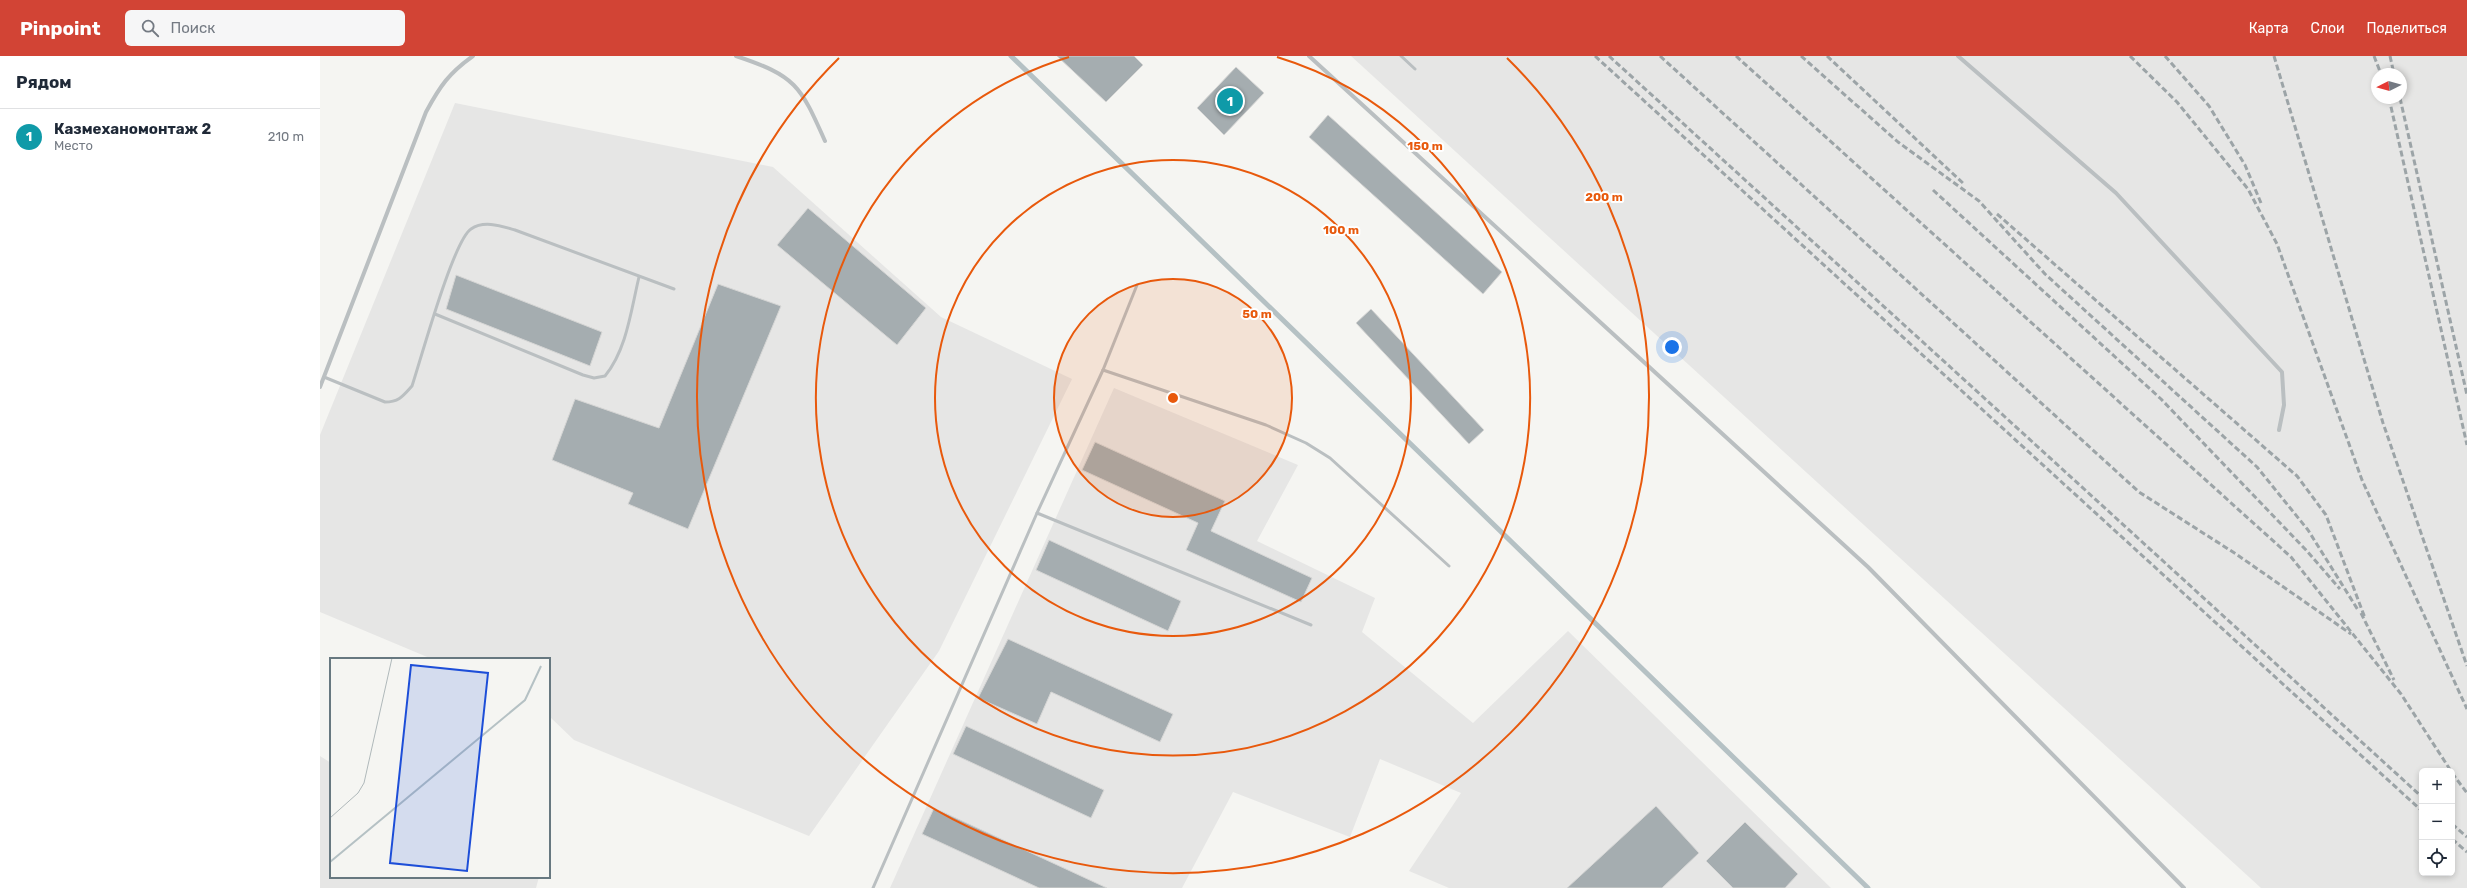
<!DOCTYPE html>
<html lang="ru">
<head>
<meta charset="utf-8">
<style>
  body { margin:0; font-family:Rubik,sans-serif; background:#f6f6f7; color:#1f2937 }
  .controls { position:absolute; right:12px; bottom:12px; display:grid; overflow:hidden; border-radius:6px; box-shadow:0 2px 6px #0003 }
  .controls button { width:36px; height:36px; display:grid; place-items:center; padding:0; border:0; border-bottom:1px solid #e0e1e3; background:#fff; color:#1f2937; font:20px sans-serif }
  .compass { position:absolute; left:2051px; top:12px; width:36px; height:36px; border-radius:50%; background:#fff; box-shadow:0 2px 6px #0003; rotate:264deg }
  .you { position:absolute; left:1352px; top:291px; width:14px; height:14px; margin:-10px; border:3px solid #fff; border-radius:50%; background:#1a73e8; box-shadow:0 0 0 6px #1a73e833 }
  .badge { display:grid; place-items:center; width:26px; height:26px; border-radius:50%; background:#d24435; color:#fff; font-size:13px; font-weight:700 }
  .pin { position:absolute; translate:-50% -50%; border:2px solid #fff; box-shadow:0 1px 4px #0006 }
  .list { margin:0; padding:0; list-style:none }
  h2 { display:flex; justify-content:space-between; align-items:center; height:52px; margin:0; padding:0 16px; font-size:17px }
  h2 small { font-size:13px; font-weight:400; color:#747a83 }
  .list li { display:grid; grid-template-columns:26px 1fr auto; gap:12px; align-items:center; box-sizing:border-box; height:56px; padding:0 16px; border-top:1px solid #e0e1e3 }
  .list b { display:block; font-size:15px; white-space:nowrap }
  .list p { margin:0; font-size:13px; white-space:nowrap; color:#747a83 }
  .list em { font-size:13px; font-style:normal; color:#747a83 }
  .icon { flex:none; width:22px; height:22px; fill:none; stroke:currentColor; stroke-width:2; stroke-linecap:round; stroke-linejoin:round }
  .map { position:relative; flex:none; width:2147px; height:832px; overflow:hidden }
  header { display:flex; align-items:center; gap:24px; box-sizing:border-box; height:56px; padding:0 20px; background:#d24435; color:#fff }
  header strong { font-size:19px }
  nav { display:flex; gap:22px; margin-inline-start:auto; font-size:14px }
  .search { width:280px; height:36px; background:#f6f6f7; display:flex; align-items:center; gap:10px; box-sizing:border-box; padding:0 14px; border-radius:6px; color:#747a83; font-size:15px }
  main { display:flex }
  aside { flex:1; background:#fff }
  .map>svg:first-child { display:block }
  .built { fill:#e6e6e5; fill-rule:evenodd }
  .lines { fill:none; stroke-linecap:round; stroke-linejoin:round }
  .stream { stroke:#b5c1c4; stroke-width:5 }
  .building { fill:#a5adb0; stroke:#d6d6d5 }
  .service { stroke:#babfc1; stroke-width:3 }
  .minor { stroke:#babfc1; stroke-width:4 }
  .rail { stroke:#9ca4a7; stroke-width:3; stroke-dasharray:6 3; stroke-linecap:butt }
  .ring { fill:none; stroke:#e8590c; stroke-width:2 }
  .inset-river { fill:none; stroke:#b5c1c4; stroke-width:2 }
  .inset-road { fill:none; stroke:#afb8ba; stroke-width:1 }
  .view { fill:#1d4ed8; fill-opacity:0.15; stroke:#1d4ed8; stroke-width:2 }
  .inset-edge { fill:none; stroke:#677880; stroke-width:2 }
  .centre { fill:#e8590c; stroke:#fff; stroke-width:2 }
  .ring-label { font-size:12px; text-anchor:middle; font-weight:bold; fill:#e8590c; stroke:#fff; stroke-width:4; stroke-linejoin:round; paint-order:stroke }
</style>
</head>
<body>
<header>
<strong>Pinpoint</strong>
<div class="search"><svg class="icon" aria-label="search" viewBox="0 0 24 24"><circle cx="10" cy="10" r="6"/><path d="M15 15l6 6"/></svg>Поиск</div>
<nav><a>Карта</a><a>Слои</a><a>Поделиться</a></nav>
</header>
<main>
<aside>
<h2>Рядом<small></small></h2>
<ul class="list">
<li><span class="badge" style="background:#0f9aa8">1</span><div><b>Казмеханомонтаж 2</b><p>Место</p></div><em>210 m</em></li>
</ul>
</aside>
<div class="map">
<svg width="2147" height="832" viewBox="0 0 2147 832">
  <rect width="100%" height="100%" fill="#f5f5f2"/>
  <g class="built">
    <path d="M1031,0H2147V832H1941ZM2057,18H2081V42H2057ZM2102,715H2132V817H2102Z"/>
    <path d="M135,47L453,111L621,261L752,323L619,595L489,780L254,684L229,660V603H112L0,556V379Z"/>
    <path d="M794,332L978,409L937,485L1055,542L1042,576L1153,667L1248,575L1511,832H1129L1089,815L1141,737L1060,703L1030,781L913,736L862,832H570Z"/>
    <path d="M0,700L11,707V821H219L216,832H0Z"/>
  </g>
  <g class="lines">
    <path class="stream" d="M691,0L1548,832"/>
  </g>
  <g class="building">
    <path d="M737,0H814L823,9L786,46Z"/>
    <path d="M916,11L944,37L904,79L877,52Z"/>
    <path d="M1008,59L1182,216L1163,238L989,81Z"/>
    <path d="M488,152L606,252L577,289L457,189Z"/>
    <path d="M136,219L282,276L270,310L126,253Z"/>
    <path d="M398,228L461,250L368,473L308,448L313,437L232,404L255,343L339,372Z"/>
    <path d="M1051,253L1164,374L1149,388L1036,267Z"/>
    <path d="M775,386L905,445L891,475L992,522L981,546L866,494L878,467L762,414Z"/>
    <path d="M729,484L861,545L848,575L716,514Z"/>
    <path d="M688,583L853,658L840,686L731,636L717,668L658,642Z"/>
    <path d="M646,670L784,734L771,762L633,698Z"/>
    <path d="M1336,750L1379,797L1342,832H1247Z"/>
    <path d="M614,752L787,832H719L602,778Z"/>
    <path d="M1425,766L1478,818L1465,832H1413L1386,805Z"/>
  </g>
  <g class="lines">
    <g class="service">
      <path d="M1081,0L1095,13"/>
      <path d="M115,258L263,319L274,322L285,320C307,293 311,254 319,221"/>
      <path d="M783,314L946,369L986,387L1010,402L1129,510"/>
      <path d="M4,321L65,346C79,346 83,340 92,330C101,303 133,185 151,173C164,164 181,170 195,174L354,233"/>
      <path d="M717,457L991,569"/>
      <path d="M553,832L717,457L783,314L817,229"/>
    </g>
    <g class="minor">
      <path d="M416,0C476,20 480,29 505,85"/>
      <path d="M989,0L1548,511L1864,832"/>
      <path d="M1638,0L1796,137L1962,316L1964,349L1959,374"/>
      <path d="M0,331L106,56C120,30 129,17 153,0"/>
    </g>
    <g class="rail">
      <path d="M1275,0L2102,755"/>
      <path d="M1289,0L2102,741"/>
      <path d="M1340,0L1819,436L1916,498L2031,578"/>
      <path d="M1416,0L1971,501L2081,638L2131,715"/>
      <path d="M1481,0L1578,86L1659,145L1725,218L1937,411L1988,474L2038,554"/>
      <path d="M1507,0L1645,129"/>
      <path d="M1810,0L1857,46L1928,133L1957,188L2042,424L2147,653"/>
      <path d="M1845,0L1889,50L1925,109L1941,147"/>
      <path d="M1954,0L2063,367L2147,610"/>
      <path d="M2054,0L2061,18"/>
      <path d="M2070,0L2074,18"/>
      <path d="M2069,42L2147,389"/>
      <path d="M2080,42L2147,339"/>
      <path d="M1613,134L1841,343L1986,494L2020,533"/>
      <path d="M1677,158L1977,420L2006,459L2045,562"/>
      <path d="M2041,557L2074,624"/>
      <path d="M2132,717L2147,737"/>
      <path d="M2132,768L2147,781"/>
      <path d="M2132,783L2147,796"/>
    </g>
  </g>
  <circle cx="853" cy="342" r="119" fill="#e8590c" fill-opacity=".12"/>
  <g class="ring">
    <circle cx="853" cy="342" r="119"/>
    <circle cx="853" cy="342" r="238"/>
    <path d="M957 1A357 357 0 1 1 749 1"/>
    <path d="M1187 2A476 476 0 1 1 519 2"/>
  </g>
  <g transform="translate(10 602)">
    <rect width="220" height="220" fill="#f5f5f2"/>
    <path class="inset-river" d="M0,204L195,42L211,8"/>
    <path class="inset-road" d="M0,160L28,135L34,125L62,0"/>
    <path class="view" d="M81,7L158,15L137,213L60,205Z"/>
    <rect width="220" height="220" class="inset-edge"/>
  </g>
  <circle cx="853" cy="342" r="6" class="centre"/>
  <g class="ring-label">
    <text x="1105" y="94">150 m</text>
    <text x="1284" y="145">200 m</text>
    <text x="1021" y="178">100 m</text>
    <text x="937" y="262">50 m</text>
  </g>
</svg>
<div class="controls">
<button>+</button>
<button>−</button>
<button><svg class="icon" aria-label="locate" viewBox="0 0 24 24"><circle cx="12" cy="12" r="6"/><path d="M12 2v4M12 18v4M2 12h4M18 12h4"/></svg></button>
</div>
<svg class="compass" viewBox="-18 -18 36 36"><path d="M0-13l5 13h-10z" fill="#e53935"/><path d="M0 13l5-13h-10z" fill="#747a83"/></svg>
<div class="you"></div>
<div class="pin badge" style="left:910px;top:45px;background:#0f9aa8">1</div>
</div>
</main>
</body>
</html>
